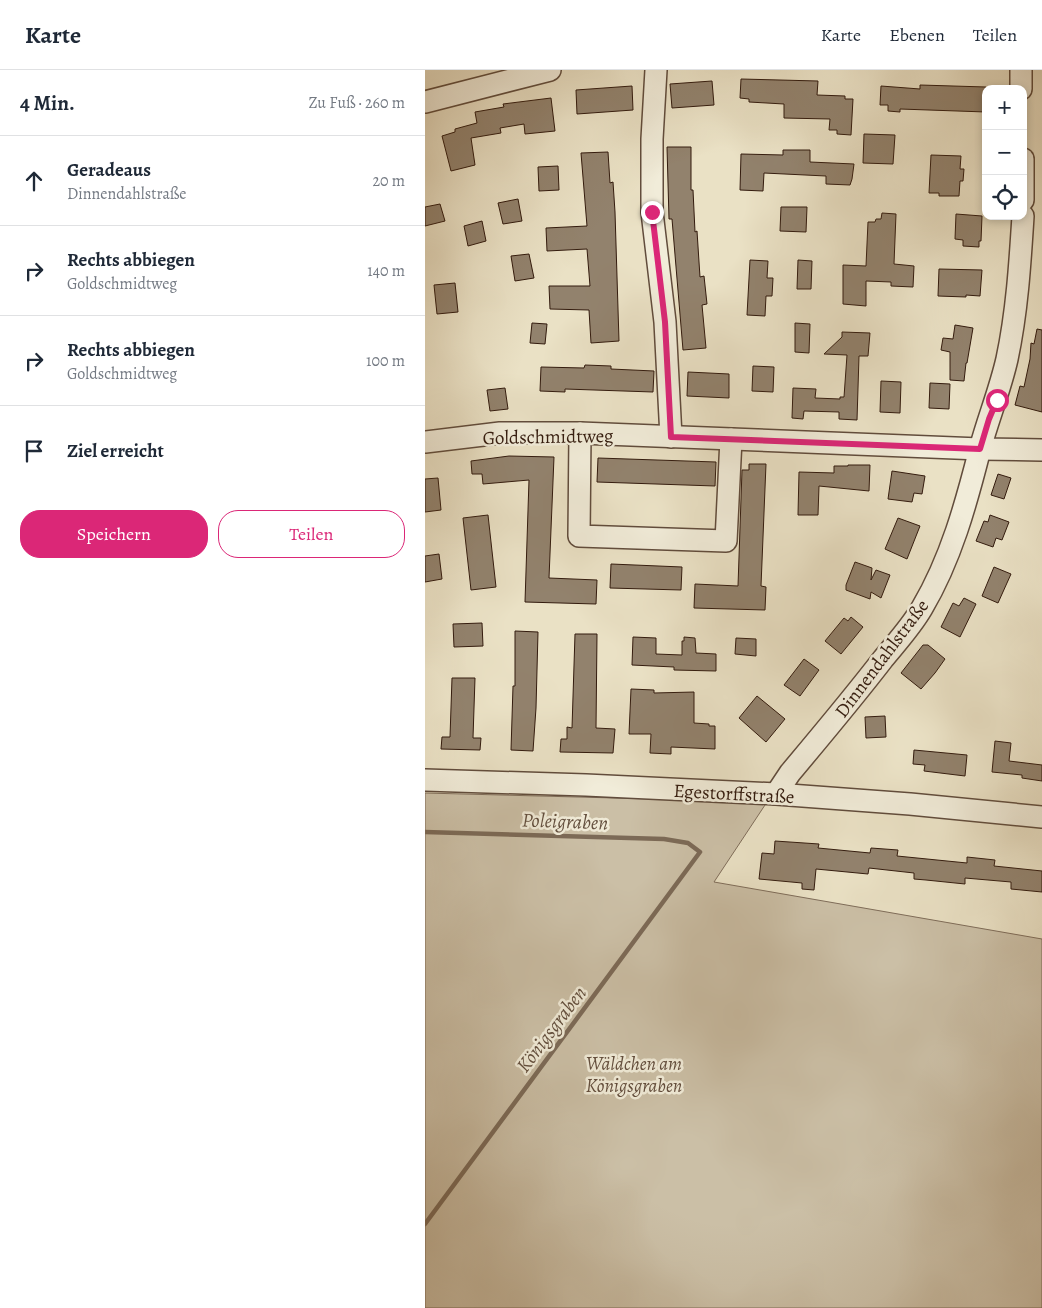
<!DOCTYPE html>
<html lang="de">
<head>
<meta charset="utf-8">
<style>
  body { margin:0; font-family:Alegreya,serif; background:#f2f2f3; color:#1f2937 }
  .controls { position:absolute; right:15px; top:15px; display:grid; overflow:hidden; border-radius:10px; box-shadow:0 2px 8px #0003 }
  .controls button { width:45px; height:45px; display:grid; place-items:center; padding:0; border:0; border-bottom:1px solid #e0e1e3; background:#fff; color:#1f2937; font:25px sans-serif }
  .stop { position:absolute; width:15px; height:15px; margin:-11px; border:4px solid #db2777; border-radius:50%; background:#fff }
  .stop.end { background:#db2777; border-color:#fff; box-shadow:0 1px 5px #0008 }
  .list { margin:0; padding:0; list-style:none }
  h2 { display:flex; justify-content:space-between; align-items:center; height:65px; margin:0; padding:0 20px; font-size:21px }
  h2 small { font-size:16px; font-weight:400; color:#747a83 }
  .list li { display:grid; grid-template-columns:32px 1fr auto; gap:15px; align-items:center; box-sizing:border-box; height:90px; padding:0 20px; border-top:1px solid #e0e1e3 }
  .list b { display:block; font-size:19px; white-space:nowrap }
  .list p { margin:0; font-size:16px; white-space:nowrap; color:#747a83 }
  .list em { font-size:16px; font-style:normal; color:#747a83 }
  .actions { display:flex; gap:10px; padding:15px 20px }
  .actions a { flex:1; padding:11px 0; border:1px solid #db2777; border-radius:20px; text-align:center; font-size:18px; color:#db2777 }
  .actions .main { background:#db2777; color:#fff }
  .icon { flex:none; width:28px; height:28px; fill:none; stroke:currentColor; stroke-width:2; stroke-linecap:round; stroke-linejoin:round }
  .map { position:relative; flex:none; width:617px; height:1238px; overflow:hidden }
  header { display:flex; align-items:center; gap:30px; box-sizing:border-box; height:70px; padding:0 25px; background:#fff; border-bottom:1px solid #e0e1e3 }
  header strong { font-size:24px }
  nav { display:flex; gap:28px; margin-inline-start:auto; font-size:18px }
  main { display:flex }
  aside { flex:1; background:#fff }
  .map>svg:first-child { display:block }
  .green { fill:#cbbfa6; stroke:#7f6d5a }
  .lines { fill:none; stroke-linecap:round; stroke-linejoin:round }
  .stream { stroke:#7c6a57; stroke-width:4.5 }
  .building { fill:#92826d; stroke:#331b0e }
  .minor-casing { stroke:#614c3c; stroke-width:24 }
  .minor { stroke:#f1ecd9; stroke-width:21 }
  .route { stroke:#db2777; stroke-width:6 }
  .labels { text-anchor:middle; stroke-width:5; stroke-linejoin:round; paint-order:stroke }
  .street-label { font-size:19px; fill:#331b0e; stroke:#f1ecd9 }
  .park-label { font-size:19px; font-style:italic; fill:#614c3c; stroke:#f1ecd9 }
  .water-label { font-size:20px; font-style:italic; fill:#634f3e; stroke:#f1ecd9 }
</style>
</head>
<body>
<header>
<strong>Karte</strong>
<nav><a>Karte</a><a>Ebenen</a><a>Teilen</a></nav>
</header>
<main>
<aside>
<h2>4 Min.<small>Zu Fuß · 260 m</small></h2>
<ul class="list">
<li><svg class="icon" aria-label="ahead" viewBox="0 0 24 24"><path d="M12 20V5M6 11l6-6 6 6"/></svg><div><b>Geradeaus</b><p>Dinnendahlstraße</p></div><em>20 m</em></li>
<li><svg class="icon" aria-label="right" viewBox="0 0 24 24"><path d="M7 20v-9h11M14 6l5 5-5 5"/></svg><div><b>Rechts abbiegen</b><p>Goldschmidtweg</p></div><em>140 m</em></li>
<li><svg class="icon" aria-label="right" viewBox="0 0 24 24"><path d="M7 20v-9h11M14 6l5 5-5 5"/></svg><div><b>Rechts abbiegen</b><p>Goldschmidtweg</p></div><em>100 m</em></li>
<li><svg class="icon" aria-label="arrive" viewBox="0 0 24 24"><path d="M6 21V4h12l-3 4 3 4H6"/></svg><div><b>Ziel erreicht</b></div></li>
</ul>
<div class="actions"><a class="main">Speichern</a><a>Teilen</a></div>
</aside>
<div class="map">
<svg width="617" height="1238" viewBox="0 0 617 1238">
  <rect width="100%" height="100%" fill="#eae1c5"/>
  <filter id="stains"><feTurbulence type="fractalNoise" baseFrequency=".004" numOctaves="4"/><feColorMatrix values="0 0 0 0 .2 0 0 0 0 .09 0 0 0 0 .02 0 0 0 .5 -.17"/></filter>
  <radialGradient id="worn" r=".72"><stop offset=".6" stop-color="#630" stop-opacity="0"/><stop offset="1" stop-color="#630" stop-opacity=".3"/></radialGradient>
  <path class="green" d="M0,723L342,732L289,812L617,869V1238H0Z"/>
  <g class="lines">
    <path class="stream" d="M0,762L239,769L263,773L275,782L0,1154"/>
  </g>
  <g class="building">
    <path d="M316,9L393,11L392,25L420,26V29H428L426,65L412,64V60H404L405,49L359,48V34L324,32V29L315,28Z"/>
    <path d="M287,11L289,35L247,38L245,14Z"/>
    <path d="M495,15L561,17V42L475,39V42L463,41V35H455L456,16L495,19Z"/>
    <path d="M207,16L208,40L152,44L151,20Z"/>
    <path d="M126,28L130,61L100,64L99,54L75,58L76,63L46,68L50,95L26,101L17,66L30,62V59L52,53L50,42L79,37L78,34Z"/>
    <path d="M439,64L470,65L468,94L438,93Z"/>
    <path d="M242,77H266V120H268L270,162L272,161L275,207L279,206L282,234L277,235L281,278L258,280L247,149H244Z"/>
    <path d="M358,80H385V92L429,94L427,109L425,115L401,114V106L339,103L338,121L315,120L316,84L358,85Z"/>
    <path d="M183,82L185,113L188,112L190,142L194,271L166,273L164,240L125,239L124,216H165L162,179L122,181L121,158L162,156L156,83Z"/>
    <path d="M506,85L536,86L535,99H539L538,111H535L534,126H514V123H504Z"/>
    <path d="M133,96L134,120L114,121L113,97Z"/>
    <path d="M93,129L97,151L78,154L73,133Z"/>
    <path d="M15,134L20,151L0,156V137Z"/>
    <path d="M356,137H382L381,162L355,161Z"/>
    <path d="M457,143L471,144L469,194L489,196L488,217L466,216V212L441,211V236L418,234V195L441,196L443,152H450L451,149H456Z"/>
    <path d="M531,144L557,146L556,171H554V177L538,176V170L530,169Z"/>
    <path d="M57,151L61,171L43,176L39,156Z"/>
    <path d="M104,184L109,208L90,211L86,186Z"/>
    <path d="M325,190L343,191L342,208H348L347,226H341L340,246L322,245Z"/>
    <path d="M373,190L387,191L386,219H372Z"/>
    <path d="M514,199L557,200L555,226L541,225V227L513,226Z"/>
    <path d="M30,213L33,242L12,244L9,215Z"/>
    <path d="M107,253L122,254L120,274L105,273Z"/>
    <path d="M370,253L385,254L384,283L370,282Z"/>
    <path d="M530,255L548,258L542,293H541L539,311L525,310V282L516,280L518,268L528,269Z"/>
    <path d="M612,259L617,260V342L590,335L595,316L599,317L605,289L606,273L609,274Z"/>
    <path d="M417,262L445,263L443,286H434L432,350L414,349V342L379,341L378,349L367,348L368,318L391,319L390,328L415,329V327H419L422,285L399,284L417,267Z"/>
    <path d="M160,295L186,296V299L229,301L228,322L140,319V322L115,321L116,297L159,298Z"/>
    <path d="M328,296L349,297L348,322L327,321Z"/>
    <path d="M263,302L304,304V328L262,326Z"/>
    <path d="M456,311L476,312L475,343L455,342Z"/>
    <path d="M505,313L525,314L524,339L504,338Z"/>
    <path d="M80,318L83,339L65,341L62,320Z"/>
    <path d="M84,386L129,387L124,508L172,510L171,534L100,532L104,410L58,414L57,404H47L46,391Z"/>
    <path d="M173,388L291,392L290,416L172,412Z"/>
    <path d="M324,394H341L336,516L341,517L340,540L269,538L270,514L313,516L317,400H324Z"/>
    <path d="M423,395H445L444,421L394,416L393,445H373L374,402L409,403V396H423Z"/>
    <path d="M467,401L500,406L497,424L489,423L487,432L463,429Z"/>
    <path d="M573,404L586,408L579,429L566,425Z"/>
    <path d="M13,408L16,440L0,442V409Z"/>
    <path d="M63,445L71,517L46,520L38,448Z"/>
    <path d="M565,445L584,452L577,470L571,468L568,477L551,471L559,451L563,452Z"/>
    <path d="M473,448L495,456L482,489L460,479Z"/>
    <path d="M14,484L17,509L0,512V486Z"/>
    <path d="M430,492L447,498L446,510L451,500L465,505L456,528L446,522L445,529L421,520V515Z"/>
    <path d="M186,494L257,497L256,520L185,518Z"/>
    <path d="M569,497L586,504L573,533L557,526Z"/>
    <path d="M539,528L551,534L535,567L516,557L528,533L534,536Z"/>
    <path d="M426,547L438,557L416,584L400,571L419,548L423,551Z"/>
    <path d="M57,553L58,576L29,577L28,554Z"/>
    <path d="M90,561L113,562L111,638L108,681L86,680L88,616H90Z"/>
    <path d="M150,564H172L171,658L190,659L188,683L135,682L136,669H142V657L147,658Z"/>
    <path d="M208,567L231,568V584L257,585V571H259V567L270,568L271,583L291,584V601L249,600V597L207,595Z"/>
    <path d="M311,568L331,569V586L310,584Z"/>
    <path d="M498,575H503L520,589L510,603L496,619L476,603Z"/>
    <path d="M379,589L394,600L375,626L359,615Z"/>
    <path d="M27,608H50L48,668H56L55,680L16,679L17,667H25Z"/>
    <path d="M206,619L229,620V623L269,622V653L284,654V656H290V679L246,677V684L225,683L226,664H204Z"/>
    <path d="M332,626L360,649L341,672L314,648Z"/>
    <path d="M460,646L461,667L441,668L440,647Z"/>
    <path d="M570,671L586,673L584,691L617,695V711L597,708V705L567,702Z"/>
    <path d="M489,680L542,685L540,706L499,701L500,695L488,694Z"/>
    <path d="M350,771L394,774L393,778L445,783L446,778L473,780L472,786L542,793V787L570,790L569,796L617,801V822L586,819V812L540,808V814L501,810L489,809V803L444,798L443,804L391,799L389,820L377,819V813L334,809L337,783L349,784Z"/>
  </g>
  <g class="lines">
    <defs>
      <g id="minor">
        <path d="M231,0L227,69V142L240,252L246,367"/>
        <path d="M596,0V19"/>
        <path d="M0,32L125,0"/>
        <path d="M598,89V130"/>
        <path d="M155,363L154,466L301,471L306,369"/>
        <path d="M0,372L75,363H155L555,379L617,380"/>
        <path d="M0,710L161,715L351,724L485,734L617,747"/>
        <path d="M351,724L365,703C396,666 428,628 458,589C471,573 486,557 497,538C526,489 541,434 555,379C563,349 575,320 582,289C592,242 595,194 598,146"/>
      </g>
    </defs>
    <use href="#minor" class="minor-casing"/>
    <use href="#minor" class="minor"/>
  </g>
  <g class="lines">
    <path class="route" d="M227,142L240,252L246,367L555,379L564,349L572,330"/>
  </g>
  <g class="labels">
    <g class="street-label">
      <text transform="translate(123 366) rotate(-1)" y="7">Goldschmidtweg</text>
      <text transform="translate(456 588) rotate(-53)" y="7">Dinnendahlstraße</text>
      <text transform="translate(309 723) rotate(3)" y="7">Egestorffstraße</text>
    </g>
    <g class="park-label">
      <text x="209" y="1000">Wäldchen am<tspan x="209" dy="22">Königsgraben</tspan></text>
    </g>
    <g class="water-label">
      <text transform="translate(140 751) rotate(2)" y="7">Poleigraben</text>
      <text transform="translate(126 959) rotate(-53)" y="7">Königsgraben</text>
    </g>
  </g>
  <rect width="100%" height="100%" filter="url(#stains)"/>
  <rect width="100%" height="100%" fill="url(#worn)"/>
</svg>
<div class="controls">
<button>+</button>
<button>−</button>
<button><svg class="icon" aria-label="locate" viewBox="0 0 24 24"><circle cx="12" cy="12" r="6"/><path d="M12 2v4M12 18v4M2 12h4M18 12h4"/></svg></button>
</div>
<div class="stop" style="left:572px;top:330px"></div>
<div class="stop end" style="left:227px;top:142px"></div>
</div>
</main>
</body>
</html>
